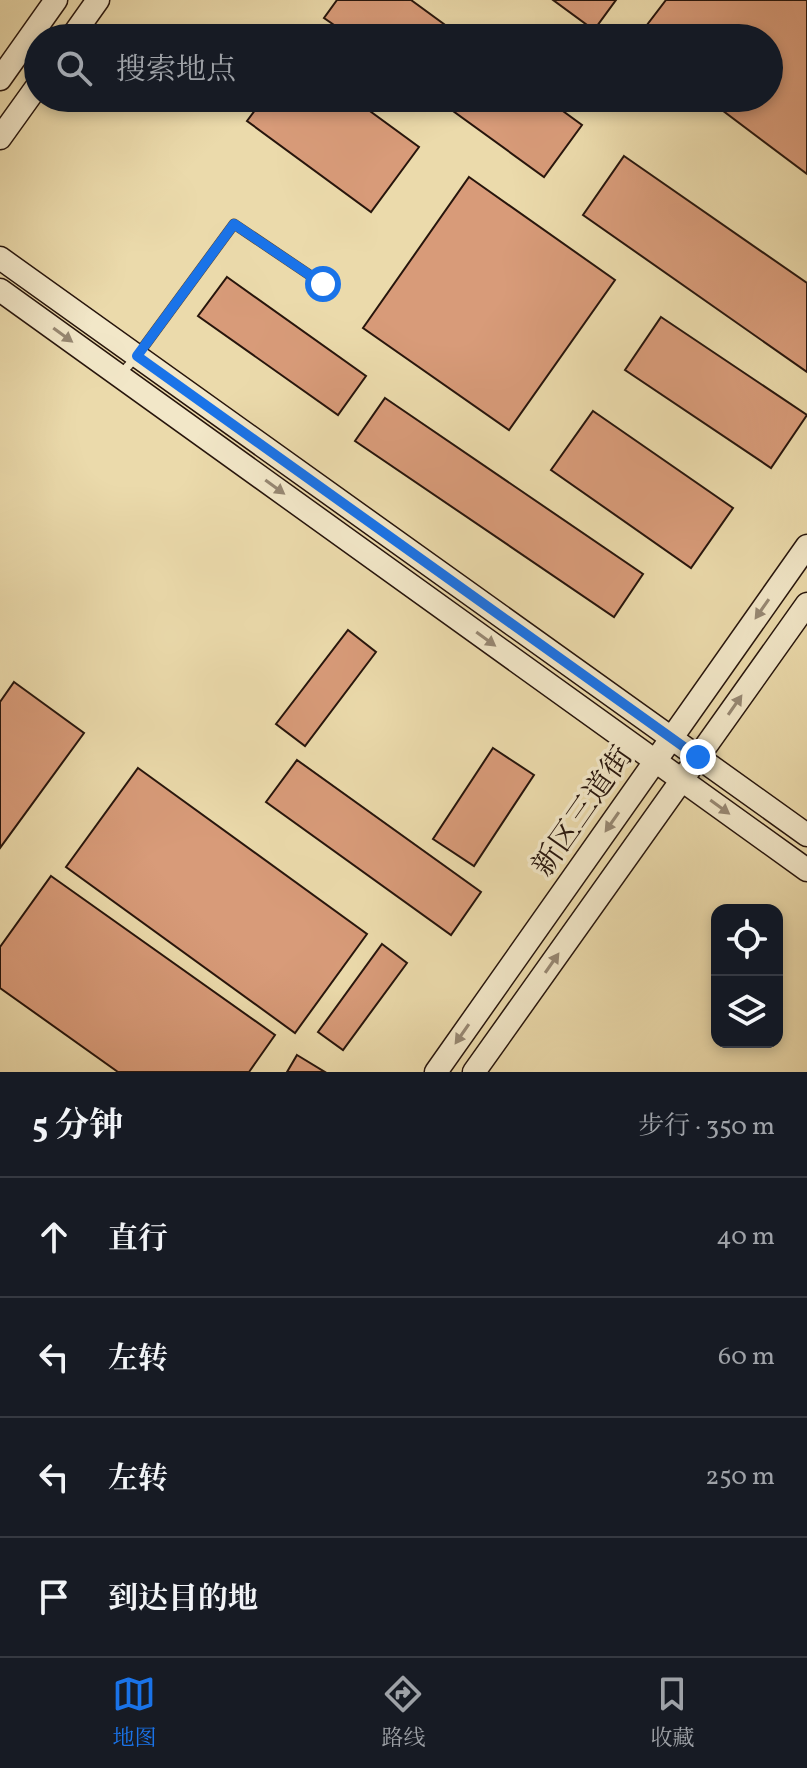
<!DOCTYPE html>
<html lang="zh">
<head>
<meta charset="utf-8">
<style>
  body { margin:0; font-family:Vollkorn,"Noto Serif SC",serif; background:#242831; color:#f1f3f6 }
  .controls { position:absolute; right:24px; bottom:24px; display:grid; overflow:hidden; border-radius:16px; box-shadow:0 4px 12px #0003 }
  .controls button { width:72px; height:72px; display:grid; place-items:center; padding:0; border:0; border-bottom:2px solid #363941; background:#171b24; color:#f1f3f6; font:40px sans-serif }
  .stop { position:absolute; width:24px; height:24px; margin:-18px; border:6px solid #1a73e8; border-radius:50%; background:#fff }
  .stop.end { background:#1a73e8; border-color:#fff; box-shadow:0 2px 8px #0008 }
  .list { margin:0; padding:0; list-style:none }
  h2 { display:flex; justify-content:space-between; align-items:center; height:104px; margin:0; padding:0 32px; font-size:34px }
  h2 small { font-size:26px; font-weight:400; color:#9ea1a6 }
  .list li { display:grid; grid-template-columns:52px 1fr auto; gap:24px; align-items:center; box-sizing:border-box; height:120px; padding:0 32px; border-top:2px solid #363941 }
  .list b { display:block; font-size:30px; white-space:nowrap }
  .list em { font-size:26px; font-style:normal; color:#9ea1a6 }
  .icon { flex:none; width:44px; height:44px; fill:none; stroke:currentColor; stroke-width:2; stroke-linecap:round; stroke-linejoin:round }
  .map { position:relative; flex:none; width:807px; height:1072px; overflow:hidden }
  .search { position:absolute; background:#171b24; box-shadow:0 4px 12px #0003; left:24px; right:24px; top:24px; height:88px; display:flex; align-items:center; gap:20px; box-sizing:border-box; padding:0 28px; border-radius:44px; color:#9ea1a6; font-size:30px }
  .sheet { height:584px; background:#171b24 }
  nav { display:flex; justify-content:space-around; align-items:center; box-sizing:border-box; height:112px; border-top:2px solid #363941; background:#171b24; font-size:22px; color:#9ea1a6 }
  nav a { display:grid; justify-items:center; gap:4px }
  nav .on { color:#1a73e8 }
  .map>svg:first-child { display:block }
  .building { fill:#d89b79; stroke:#27150c; stroke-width:2 }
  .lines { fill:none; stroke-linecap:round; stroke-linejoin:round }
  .lane-casing { stroke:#584634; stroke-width:11 }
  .secondary-casing { stroke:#27150c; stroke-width:25 }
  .lane { stroke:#f2e7c8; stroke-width:8 }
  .secondary { stroke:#f2e7c8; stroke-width:22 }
  .oneway { fill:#978873 }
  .route { stroke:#1a73e8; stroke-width:10 }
  .labels { text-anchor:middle; stroke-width:7; stroke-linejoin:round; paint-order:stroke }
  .street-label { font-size:30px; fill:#27150c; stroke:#f2e7c8 }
</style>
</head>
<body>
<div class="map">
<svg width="807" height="1072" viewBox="0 0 807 1072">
  <rect width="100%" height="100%" fill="#ebdaab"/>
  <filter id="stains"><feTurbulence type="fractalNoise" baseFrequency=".0025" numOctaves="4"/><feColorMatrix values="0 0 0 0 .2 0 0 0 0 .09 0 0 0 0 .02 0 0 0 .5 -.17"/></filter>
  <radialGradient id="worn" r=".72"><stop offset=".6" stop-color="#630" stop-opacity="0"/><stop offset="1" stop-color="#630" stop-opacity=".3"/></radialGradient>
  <g class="building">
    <path d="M337,0H411L463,38H353L324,18Z"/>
    <path d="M553,0H616L594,30Z"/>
    <path d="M666,0H807V174L706,98H769V38H637Z"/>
    <path d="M264,98H352L419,147L371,212L247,121Z"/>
    <path d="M435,98H545L582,125L544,177Z"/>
    <path d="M624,156L807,283V372L583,215Z"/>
    <path d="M469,177L615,280L509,430L363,328Z"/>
    <path d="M227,277L366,376L338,415L198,316Z"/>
    <path d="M661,317L807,415L771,468L625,370Z"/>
    <path d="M385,398L643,574L614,617L355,441Z"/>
    <path d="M593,411L733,508L691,568L551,470Z"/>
    <path d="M348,630L376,652L305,746L276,724Z"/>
    <path d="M14,682L84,733L0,848V702Z"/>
    <path d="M493,748L534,775L474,866L433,839Z"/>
    <path d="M297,760L481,892L451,935L266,802Z"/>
    <path d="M138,768L367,934L295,1033L66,867Z"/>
    <path d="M51,876L275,1035L249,1072H118L0,988V947Z"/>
    <path d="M382,944L407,963L343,1050L318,1032Z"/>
    <path d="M297,1055L325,1072H287Z"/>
  </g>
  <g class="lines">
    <defs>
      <path id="lane" d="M120,375L137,356L234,224L323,284"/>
      <g id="secondary">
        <path d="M71,38L98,0"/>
        <path d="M0,79L56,0"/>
        <path d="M0,138L38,85"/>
        <path d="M0,258L807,835"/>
        <path d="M0,290L807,870"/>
        <path d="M436,1072L807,546"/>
        <path d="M474,1072L807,604"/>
      </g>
    </defs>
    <use href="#lane" class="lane-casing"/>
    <use href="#secondary" class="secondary-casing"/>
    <use href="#lane" class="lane"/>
    <use href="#secondary" class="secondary"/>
  </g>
  <defs><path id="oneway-solid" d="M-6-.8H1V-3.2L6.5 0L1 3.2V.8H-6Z" transform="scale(2)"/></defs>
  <g class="oneway">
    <use href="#oneway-solid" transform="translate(63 335) rotate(36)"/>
    <use href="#oneway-solid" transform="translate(275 487) rotate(36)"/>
    <use href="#oneway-solid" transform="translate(762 609) rotate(125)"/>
    <use href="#oneway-solid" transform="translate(486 639) rotate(36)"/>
    <use href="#oneway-solid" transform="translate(735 705) rotate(-55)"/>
    <use href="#oneway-solid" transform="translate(720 807) rotate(36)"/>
    <use href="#oneway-solid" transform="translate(612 822) rotate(125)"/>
    <use href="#oneway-solid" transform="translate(552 963) rotate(-55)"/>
    <use href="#oneway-solid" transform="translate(462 1034) rotate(125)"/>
  </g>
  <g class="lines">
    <path class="route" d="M323,284L234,224L137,356L698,757"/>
  </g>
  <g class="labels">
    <g class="street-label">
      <text transform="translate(582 811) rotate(-55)" y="10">新区三道街</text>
    </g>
  </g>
  <rect width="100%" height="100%" filter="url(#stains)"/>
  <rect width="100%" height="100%" fill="url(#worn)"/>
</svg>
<div class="controls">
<button><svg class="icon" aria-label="locate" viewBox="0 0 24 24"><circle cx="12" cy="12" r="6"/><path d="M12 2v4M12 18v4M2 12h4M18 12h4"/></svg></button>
<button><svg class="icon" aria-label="layers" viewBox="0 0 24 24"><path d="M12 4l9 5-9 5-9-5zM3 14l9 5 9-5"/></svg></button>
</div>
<div class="stop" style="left:323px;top:284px"></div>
<div class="stop end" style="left:698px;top:757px"></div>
<div class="search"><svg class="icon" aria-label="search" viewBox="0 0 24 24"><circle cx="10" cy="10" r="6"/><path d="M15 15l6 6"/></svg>搜索地点</div>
</div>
<section class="sheet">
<h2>5 分钟<small>步行 · 350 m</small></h2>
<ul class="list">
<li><svg class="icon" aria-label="ahead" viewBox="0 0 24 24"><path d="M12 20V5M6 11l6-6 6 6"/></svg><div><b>直行</b></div><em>40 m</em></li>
<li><svg class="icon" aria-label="left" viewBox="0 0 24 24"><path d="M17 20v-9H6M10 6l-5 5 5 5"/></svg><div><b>左转</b></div><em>60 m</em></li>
<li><svg class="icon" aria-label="left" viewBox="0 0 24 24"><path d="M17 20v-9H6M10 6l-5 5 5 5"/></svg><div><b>左转</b></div><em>250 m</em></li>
<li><svg class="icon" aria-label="arrive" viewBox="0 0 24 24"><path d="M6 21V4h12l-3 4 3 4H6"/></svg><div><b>到达目的地</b></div></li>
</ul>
</section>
<nav>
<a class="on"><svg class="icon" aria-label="map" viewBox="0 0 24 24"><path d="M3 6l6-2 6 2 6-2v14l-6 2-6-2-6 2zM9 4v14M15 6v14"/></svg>地图</a>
<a><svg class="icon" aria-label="directions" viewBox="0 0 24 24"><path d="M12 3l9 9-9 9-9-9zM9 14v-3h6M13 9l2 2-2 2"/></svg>路线</a>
<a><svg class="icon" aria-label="saved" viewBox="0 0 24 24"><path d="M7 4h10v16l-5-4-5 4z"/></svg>收藏</a>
</nav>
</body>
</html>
